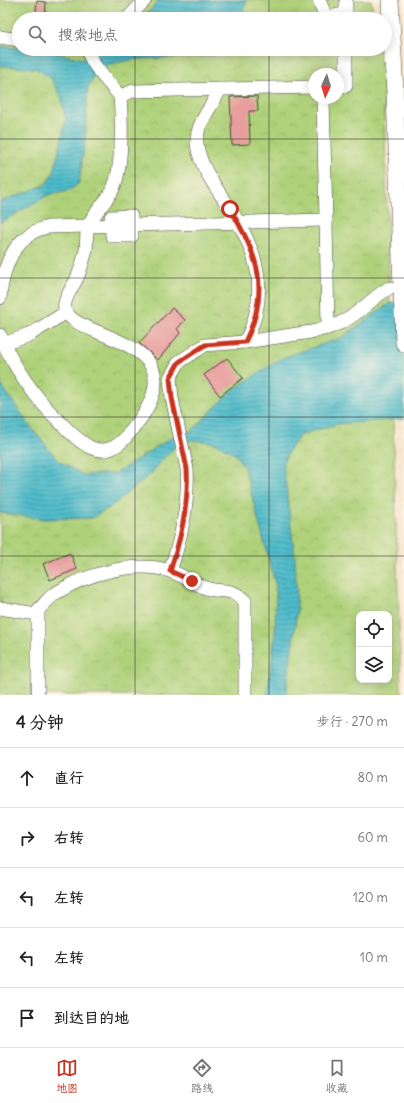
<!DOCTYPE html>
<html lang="zh">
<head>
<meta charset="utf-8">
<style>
  body { margin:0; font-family:Delius,"LXGW WenKai TC",sans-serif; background:#f6f6f6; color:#222 }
  .controls { position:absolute; right:12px; bottom:12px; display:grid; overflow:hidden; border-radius:8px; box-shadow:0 2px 10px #0003 }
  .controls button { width:36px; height:36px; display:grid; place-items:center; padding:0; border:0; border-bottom:1px solid #e0e0e0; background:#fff; color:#222; font:20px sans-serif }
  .compass { position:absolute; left:308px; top:68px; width:36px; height:36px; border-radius:50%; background:#fff; box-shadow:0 2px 10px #0003; rotate:184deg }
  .stop { position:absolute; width:12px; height:12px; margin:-9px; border:3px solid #c8321e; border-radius:50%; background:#fff }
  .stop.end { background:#c8321e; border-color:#fff; box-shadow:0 1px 4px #0008 }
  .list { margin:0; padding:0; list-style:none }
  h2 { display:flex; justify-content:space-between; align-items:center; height:52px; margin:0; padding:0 16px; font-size:17px }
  h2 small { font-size:13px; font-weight:400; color:#767676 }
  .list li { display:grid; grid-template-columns:26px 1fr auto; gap:12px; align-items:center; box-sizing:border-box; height:60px; padding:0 16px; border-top:1px solid #e0e0e0 }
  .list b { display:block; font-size:15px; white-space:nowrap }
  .list em { font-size:13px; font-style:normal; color:#767676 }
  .icon { flex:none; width:22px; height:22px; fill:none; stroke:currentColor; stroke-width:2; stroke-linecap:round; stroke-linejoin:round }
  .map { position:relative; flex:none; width:404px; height:695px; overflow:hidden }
  .search { position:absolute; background:#fff; box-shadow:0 2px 10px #0003; left:12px; right:12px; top:12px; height:44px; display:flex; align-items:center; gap:10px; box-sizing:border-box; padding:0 14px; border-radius:22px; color:#767676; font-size:15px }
  .sheet { height:352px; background:#fff }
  nav { display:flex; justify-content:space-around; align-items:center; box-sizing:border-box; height:56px; border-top:1px solid #e0e0e0; background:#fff; font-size:11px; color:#767676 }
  nav a { display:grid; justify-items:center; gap:2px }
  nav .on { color:#c8321e }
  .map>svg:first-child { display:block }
  .park { fill:url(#park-crowns); stroke:#6d7e52; fill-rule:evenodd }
  .water { fill:url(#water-rules); stroke:#3e747b }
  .building { fill:#e79e9c }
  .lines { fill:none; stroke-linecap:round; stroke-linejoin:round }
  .minor-casing { stroke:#494743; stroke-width:14 }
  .major-casing { stroke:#494743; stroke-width:18 }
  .minor { stroke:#fff; stroke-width:13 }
  .major { stroke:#fff; stroke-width:17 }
  .route { stroke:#c8321e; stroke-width:5 }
  .grid { fill:none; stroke:#2b2b2b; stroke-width:1; stroke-opacity:0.55 }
</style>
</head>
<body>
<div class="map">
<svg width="404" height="695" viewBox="0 0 404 695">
  <defs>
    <pattern id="park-crowns" width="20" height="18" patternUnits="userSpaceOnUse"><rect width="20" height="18" fill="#afd17a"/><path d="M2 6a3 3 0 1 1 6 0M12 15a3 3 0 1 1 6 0" fill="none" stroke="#97b46a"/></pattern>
    <pattern id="water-rules" width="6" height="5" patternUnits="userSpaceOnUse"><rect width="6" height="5" fill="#50bccb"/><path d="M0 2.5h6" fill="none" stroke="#4399a5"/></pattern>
  </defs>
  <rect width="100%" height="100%" fill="#fcf5e5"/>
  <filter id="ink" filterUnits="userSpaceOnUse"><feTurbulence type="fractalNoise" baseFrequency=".025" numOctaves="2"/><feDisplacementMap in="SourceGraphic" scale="8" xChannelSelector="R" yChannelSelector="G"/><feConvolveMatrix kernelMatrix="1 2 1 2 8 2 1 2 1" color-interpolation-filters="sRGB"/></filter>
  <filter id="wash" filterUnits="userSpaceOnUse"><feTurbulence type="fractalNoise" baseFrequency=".012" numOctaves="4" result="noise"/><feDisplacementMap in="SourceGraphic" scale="16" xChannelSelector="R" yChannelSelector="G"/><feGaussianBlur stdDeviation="0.9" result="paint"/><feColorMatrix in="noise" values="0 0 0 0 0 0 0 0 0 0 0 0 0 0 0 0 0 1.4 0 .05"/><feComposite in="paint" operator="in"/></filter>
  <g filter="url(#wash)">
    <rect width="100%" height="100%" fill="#f6e3c9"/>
    <path class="park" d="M0,0H371L374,19H19V49H379L383,74L401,695H0ZM314,74H338V98H314ZM359,614H389V680H359Z"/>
    <g class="water">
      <path d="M159,0H247L240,19H134L151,10Z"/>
      <path d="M0,46L49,51L83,59L97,55L103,49H226L213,56L137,59L109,64L96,72L88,87L85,140L79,183L69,191L48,195L0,223V202L45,185L54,172L66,120L61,96L51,78L35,68L0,66Z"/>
      <path d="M404,302V419L337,424L300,435L289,450L283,463L295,558L297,610L286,695H267L275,636L276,586L244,467L235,454L216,443L192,440L177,445L160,462L152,473L112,506L91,518L44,519L0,513V383L29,425L58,460L83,475L116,473L172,437L192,431L231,391L282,358L341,338L390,303Z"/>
    </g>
    <g id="blocks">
      <g class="building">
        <path d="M37,1L46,2L45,19H35Z"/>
        <path d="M257,96L258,111H249L250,144L232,145L230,97Z"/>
        <path d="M172,308L185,320L177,329L180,333L158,360L139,343Z"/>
        <path d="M227,358L243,378L220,396L204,375Z"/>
        <path d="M70,553L77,569L50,580L43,564Z"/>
      </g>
    </g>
  </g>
  <g filter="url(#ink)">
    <use href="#blocks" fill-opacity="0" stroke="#494743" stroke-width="1"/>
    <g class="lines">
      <defs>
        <g id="minor">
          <path d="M319,0L325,15L330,17L346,13"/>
          <path d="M127,19L145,0"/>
          <path d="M346,19V0"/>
          <path d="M0,37L19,40"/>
          <path d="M87,49C92,66 109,83 120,96L133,91L314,87"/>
          <path d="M338,86H346V49"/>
          <path d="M220,89C213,106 195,124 197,144C199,164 214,185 225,201C256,247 272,290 245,342"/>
          <path d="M131,216L132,236H112L111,217Z"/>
          <path d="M326,220L328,328C334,325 340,324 346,320C362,311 373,297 389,288"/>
          <path d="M0,298C3,267 14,234 48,227L326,220L323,98"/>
          <path d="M0,335C11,363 36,399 57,419C77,439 100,467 126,437C220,331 56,343 65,303C67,293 76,283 79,273C82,266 84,258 86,250C87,242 86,233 88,226C94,213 105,203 112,191C123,170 122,120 120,96"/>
          <path d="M3,344L29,335L65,313"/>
          <path d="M170,571C181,539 189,503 187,469L172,398L170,378L179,362L205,345L245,342L311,332L328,328"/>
          <path d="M0,608L30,613"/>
          <path d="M38,695V610C44,605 49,597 56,593C86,574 135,560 170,571C183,575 195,585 209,589C224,593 232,587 245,601V695"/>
        </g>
        <path id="major" d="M390,0L395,93L404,343"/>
      </defs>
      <use href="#minor" class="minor-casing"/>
      <use href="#major" class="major-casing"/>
      <use href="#minor" class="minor"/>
      <use href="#major" class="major"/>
    </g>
  </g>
  <g class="lines" filter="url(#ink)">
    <path class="route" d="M192,581L170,571C181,539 189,503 187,469L172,398L170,378L179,362L205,345L245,342C271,291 258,254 230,209"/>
  </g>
  <path class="grid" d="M135,0V19M269,0V19M135,49V695M269,49V695M0,139H404M0,278H404M0,417H404M0,556H404"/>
</svg>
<div class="controls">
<button><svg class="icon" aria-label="locate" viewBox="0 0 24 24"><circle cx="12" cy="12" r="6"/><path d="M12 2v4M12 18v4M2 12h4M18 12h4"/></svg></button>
<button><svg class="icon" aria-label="layers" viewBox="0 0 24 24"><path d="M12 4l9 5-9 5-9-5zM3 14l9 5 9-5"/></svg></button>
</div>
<svg class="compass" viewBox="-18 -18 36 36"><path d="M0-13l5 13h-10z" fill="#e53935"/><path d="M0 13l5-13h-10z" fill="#767676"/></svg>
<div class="stop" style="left:230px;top:209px"></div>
<div class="stop end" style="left:192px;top:581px"></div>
<div class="search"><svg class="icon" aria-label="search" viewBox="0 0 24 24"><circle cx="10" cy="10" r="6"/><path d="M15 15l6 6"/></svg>搜索地点</div>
</div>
<section class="sheet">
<h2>4 分钟<small>步行 · 270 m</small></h2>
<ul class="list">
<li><svg class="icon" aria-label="ahead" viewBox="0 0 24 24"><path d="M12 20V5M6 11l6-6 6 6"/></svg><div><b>直行</b></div><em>80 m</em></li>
<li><svg class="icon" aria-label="right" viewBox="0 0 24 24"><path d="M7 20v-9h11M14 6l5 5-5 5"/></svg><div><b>右转</b></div><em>60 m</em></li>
<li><svg class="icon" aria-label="left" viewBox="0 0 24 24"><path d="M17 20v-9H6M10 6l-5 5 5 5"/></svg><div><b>左转</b></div><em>120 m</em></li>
<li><svg class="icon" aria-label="left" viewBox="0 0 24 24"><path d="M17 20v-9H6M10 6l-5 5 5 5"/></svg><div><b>左转</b></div><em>10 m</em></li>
<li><svg class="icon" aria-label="arrive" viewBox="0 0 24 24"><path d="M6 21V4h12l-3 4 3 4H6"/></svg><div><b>到达目的地</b></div></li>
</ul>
</section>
<nav>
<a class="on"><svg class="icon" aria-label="map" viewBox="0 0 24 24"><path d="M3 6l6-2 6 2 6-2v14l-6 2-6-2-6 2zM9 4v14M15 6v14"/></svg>地图</a>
<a><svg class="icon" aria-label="directions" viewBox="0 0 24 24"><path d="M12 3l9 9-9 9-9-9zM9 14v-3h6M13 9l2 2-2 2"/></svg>路线</a>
<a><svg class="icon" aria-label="saved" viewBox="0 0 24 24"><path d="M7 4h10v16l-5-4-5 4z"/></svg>收藏</a>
</nav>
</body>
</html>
